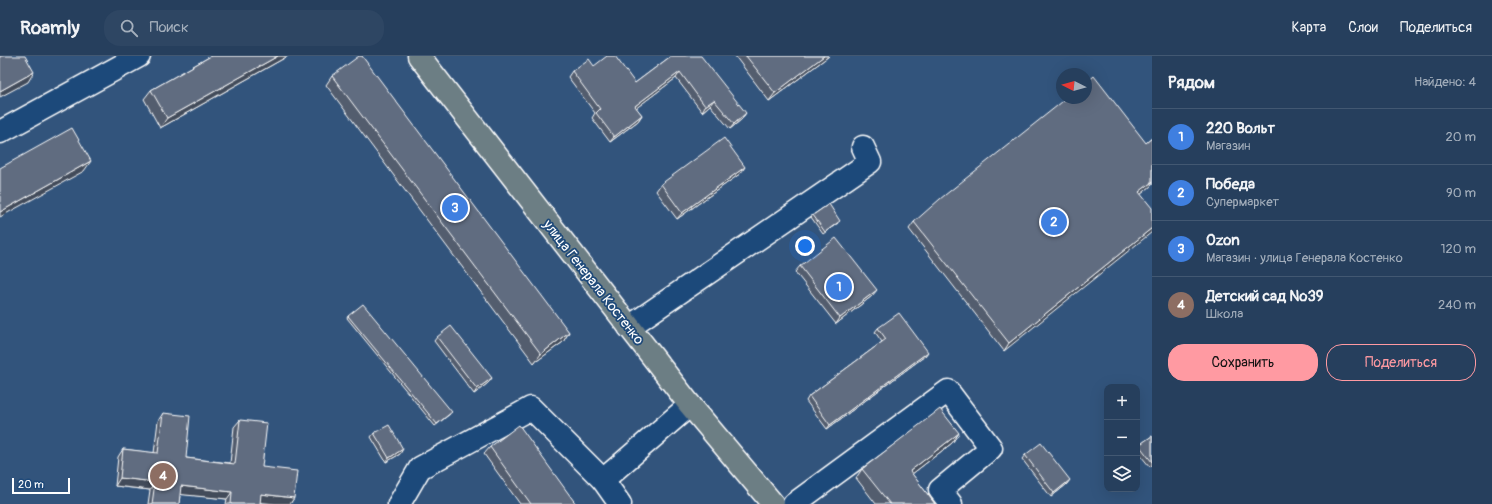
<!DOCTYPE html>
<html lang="ru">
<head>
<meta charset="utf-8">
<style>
  body { margin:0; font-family:Pangolin,sans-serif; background:#2e4663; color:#f1f3f6 }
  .controls { position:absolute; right:12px; bottom:12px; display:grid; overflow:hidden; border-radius:8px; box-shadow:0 4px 16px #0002 }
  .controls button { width:36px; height:36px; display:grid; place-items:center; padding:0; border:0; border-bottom:1px solid #425872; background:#263f5d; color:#f1f3f6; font:20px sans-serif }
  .compass { position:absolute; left:1056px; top:12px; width:36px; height:36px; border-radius:50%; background:#263f5d; box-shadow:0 4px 16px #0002; rotate:276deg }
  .scale { position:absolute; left:12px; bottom:10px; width:58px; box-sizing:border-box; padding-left:4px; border:2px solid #fff; border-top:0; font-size:11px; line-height:14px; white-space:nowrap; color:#fff; -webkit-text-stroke:3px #1f4a7a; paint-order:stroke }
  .you { position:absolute; left:805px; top:190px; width:14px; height:14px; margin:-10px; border:3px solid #fff; border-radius:50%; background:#1a73e8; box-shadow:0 0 0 6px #1a73e833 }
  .badge { display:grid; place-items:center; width:26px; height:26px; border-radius:50%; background:#ff9aa2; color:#fff; font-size:13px; font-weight:700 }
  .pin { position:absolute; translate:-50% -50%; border:2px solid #fff; box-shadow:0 1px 4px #0006 }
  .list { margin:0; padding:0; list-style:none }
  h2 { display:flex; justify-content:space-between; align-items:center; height:52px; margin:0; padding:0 16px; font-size:17px }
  h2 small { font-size:13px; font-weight:400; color:#a4afbc }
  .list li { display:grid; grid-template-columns:26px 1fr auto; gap:12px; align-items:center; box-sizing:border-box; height:56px; padding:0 16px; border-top:1px solid #425872 }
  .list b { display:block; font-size:15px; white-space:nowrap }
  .list p { margin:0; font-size:13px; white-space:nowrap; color:#a4afbc }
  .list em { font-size:13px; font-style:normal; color:#a4afbc }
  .actions { display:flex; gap:8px; padding:12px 16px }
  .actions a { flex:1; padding:9px 0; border:1px solid #ff9aa2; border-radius:16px; text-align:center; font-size:14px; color:#ff9aa2 }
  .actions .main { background:#ff9aa2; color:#111 }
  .icon { flex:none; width:22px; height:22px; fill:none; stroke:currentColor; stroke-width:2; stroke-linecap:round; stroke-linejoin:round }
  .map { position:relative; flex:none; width:1152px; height:448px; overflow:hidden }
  header { display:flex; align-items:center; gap:24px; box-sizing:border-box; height:56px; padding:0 20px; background:#263f5d; border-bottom:1px solid #425872 }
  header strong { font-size:19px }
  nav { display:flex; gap:22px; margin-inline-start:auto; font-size:14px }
  .search { width:280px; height:36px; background:#2e4663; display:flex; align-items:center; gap:10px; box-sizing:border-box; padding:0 14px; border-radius:16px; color:#a4afbc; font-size:15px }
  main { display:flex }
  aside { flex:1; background:#263f5d }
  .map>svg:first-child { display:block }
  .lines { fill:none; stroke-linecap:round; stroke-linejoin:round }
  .minor-casing { stroke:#fff; stroke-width:25 }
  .major-casing { stroke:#fff; stroke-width:25 }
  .minor { stroke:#1f4a7a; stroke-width:22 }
  .major { stroke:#6c7e84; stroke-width:22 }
  .wall { fill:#535d6e; stroke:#fff }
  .shaded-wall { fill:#434c5a; stroke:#fff }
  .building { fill:#606c80; stroke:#fff }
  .labels { text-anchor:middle; stroke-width:3.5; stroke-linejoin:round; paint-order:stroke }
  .street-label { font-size:14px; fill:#fff; stroke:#1f4a7a }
</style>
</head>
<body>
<header>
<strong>Roamly</strong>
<div class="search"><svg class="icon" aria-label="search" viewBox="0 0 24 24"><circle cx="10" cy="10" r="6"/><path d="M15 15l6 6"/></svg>Поиск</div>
<nav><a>Карта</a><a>Слои</a><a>Поделиться</a></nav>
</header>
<main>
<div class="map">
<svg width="1152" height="448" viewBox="0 0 1152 448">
  <rect width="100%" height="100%" fill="#32547c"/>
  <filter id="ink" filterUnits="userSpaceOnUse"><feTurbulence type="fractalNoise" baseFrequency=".025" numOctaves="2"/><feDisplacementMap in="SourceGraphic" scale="8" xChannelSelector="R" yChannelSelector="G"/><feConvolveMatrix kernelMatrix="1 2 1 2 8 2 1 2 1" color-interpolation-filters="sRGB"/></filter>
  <g filter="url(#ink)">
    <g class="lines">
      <defs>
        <g id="minor">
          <path d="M0,76L139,0"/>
          <path d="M629,271L870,106L863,91"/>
          <path d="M603,424L690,349"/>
          <path d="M399,448L420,412L531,352L603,424L620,448"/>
          <path d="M794,448L948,335L991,392L940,434L951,448"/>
        </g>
        <path id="major" d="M419,0L690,349L773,448"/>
      </defs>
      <use href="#minor" class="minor-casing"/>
      <use href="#major" class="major-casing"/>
      <use href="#minor" class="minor"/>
      <use href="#major" class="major"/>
    </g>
    <g class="wall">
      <path d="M211,0H288L160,72L144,43L151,34Z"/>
      <path d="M671,0L742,63L730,73L710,49L702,56L676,22L636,52L642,59L638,65L610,86L592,62L595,57L568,21L572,15L594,10L635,27Z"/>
      <path d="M735,0H829L769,45Z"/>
      <path d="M332,20L569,276L563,286L534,307L326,29Z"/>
      <path d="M1152,82V129L1141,138L1004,295L909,173L914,166L1146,87Z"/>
      <path d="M741,117L677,163L656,135L661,128Z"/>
      <path d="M813,159L838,167L823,178L811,161Z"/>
      <path d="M800,210L872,240L836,268L795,216Z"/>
      <path d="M348,260L450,358L435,370L347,262Z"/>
      <path d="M878,272L925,300L827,373L806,345L809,340L882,286L875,276Z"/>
      <path d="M437,281L492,322L488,327L474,338L434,285Z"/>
      <path d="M163,357L186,402L230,407L234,371L240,364L262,411L294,442L290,448H275L260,446V448H226L227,443L180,438L179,448H148L150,434L115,430L118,401L123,393L154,397L158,365Z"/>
      <path d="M374,377L400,398L386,406L371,381Z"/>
      <path d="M959,377L952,387L912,418L935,448H876L856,422L862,413Z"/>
      <path d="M1152,380V409L1150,411L1137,395V393L1139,389Z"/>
      <path d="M490,391L576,448H520L484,398Z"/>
      <path d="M1025,399L1067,428L1051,441L1022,403Z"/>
    </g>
    <g class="shaded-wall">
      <path d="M278,0H288L160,72L167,62Z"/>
      <path d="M824,0H829L769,45L775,37Z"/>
      <path d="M34,16L28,26L0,41V35Z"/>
      <path d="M680,16L676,22L631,56L635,50Z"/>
      <path d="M714,44L710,49L702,56L705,50Z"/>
      <path d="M746,57L742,63L730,73L734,68Z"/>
      <path d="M642,59L638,65L610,86L614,81Z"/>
      <path d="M91,105L84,115L0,161V156Z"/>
      <path d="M745,111L741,117L677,163L682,157Z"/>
      <path d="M1152,126V129L1134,144L1139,136Z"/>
      <path d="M1152,172V176L1004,295L1009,287Z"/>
      <path d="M877,234L872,240L836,268L840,262Z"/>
      <path d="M569,276L563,286L534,307L541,298Z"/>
      <path d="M928,296L925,300L827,373L830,369Z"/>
      <path d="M492,322L488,327L474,338L477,333Z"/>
      <path d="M959,377L952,387L903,425L910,415Z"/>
      <path d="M403,393L400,398L386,406L389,402Z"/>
      <path d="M120,422L155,426L150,434L115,430Z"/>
      <path d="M1070,424L1067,428L1051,441L1054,437Z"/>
      <path d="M181,430L232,436L227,443L175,438Z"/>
      <path d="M261,438L294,442L290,448H275L256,446Z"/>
    </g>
    <g class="building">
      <path d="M0,0H25L34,16L0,35Z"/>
      <path d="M211,0H278L167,62L151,34Z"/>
      <path d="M359,0H362L569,276L541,298L332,20Z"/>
      <path d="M607,0H615L635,27L671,0H701L746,57L734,68L714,44L705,50L680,16L635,50L642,59L614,81L596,57L600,53L572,15L589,3L594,10Z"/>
      <path d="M746,0H824L775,37Z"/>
      <path d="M1094,20L1146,87L1152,82V126L1139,136L1152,152V172L1009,287L914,166L940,143L1067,42H1086V27Z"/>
      <path d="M72,72L91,105L0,156V112Z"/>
      <path d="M724,82L745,111L682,157L661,128Z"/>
      <path d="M829,148L840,165L825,176L813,159Z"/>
      <path d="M836,182L877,234L840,262L800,210Z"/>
      <path d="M363,248L452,356L437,368L348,260Z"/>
      <path d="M899,257L928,296L830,369L809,340L886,283L878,272Z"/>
      <path d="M451,270L492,322L477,333L437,281Z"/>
      <path d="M940,353L959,377L910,415L935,448H890L862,413Z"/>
      <path d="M163,357L190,360L186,402L235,408L240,364L267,367L262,411L297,415L294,442L261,438L260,448H231L232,436L181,430L179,448H152L155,426L120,422L123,393L158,397Z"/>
      <path d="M389,369L403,393L389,402L374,377Z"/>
      <path d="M519,369L576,448H531L490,391Z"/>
      <path d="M1152,380V406L1139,389Z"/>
      <path d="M1041,387L1070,424L1054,437L1025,399Z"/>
    </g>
  </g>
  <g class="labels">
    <g class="street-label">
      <text transform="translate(594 226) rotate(52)" y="5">улица Генерала Костенко</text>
    </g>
  </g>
</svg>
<div class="controls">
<button>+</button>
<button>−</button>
<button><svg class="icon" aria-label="layers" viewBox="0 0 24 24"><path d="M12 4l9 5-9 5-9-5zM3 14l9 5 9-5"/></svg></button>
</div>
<svg class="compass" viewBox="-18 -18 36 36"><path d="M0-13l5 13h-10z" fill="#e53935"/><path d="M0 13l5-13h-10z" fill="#a4afbc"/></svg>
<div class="scale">20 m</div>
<div class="you"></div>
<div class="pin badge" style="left:839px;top:231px;background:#3f7fe0">1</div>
<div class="pin badge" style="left:1054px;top:166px;background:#3f7fe0">2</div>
<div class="pin badge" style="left:455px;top:152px;background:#3f7fe0">3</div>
<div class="pin badge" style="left:163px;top:420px;background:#8d6e63">4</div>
</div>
<aside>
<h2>Рядом<small>Найдено: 4</small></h2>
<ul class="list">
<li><span class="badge" style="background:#3f7fe0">1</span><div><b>220 Вольт</b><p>Магазин</p></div><em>20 m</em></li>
<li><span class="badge" style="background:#3f7fe0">2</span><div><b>Победа</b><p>Супермаркет</p></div><em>90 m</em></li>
<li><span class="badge" style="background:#3f7fe0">3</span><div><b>Ozon</b><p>Магазин · улица Генерала Костенко</p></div><em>120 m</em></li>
<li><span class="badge" style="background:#8d6e63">4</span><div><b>Детский сад №39</b><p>Школа</p></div><em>240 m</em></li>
</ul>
<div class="actions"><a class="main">Сохранить</a><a>Поделиться</a></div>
</aside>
</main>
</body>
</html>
